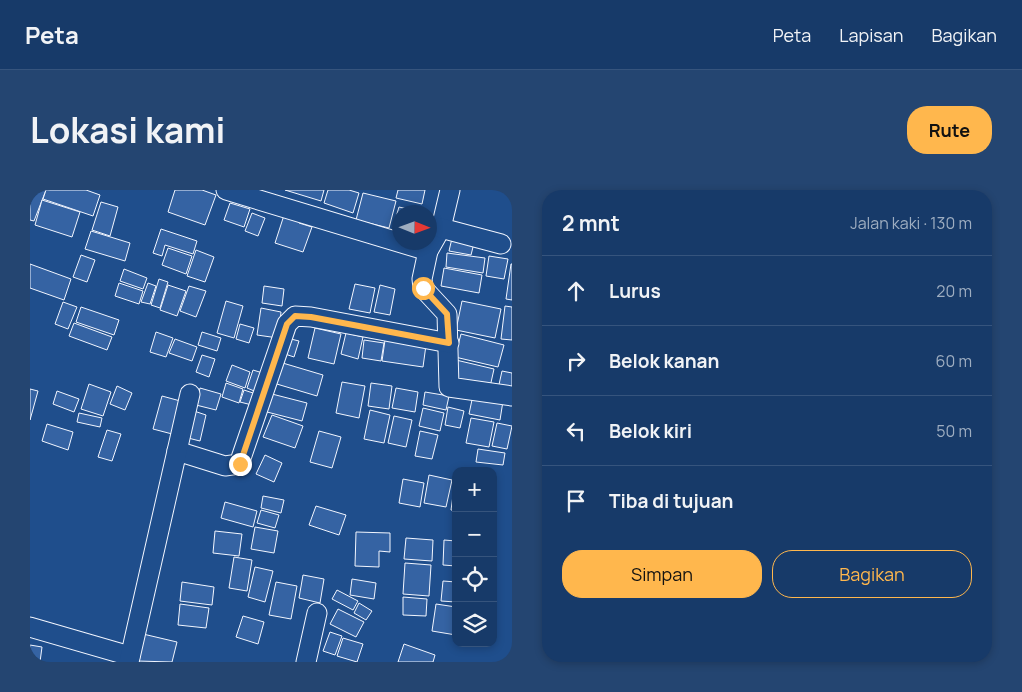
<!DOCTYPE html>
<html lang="id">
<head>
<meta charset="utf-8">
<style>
  body { margin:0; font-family:Manrope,sans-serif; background:#244571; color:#f1f3f6 }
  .controls { position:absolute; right:15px; bottom:15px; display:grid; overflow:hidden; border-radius:10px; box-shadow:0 2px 8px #0003 }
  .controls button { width:45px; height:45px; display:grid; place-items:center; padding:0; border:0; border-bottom:1px solid #36547d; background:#173a69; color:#f1f3f6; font:25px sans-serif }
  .compass { position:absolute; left:362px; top:15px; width:45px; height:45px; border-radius:50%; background:#173a69; box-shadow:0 2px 8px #0003; rotate:91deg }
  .stop { position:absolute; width:15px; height:15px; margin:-11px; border:4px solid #ffb74d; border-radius:50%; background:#fff }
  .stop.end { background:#ffb74d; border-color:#fff; box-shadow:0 1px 5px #0008 }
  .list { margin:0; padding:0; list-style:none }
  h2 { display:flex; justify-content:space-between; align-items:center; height:65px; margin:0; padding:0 20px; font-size:21px }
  h2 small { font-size:16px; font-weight:400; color:#9eadc0 }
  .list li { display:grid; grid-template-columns:32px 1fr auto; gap:15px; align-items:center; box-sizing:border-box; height:70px; padding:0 20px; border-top:1px solid #36547d }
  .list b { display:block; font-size:19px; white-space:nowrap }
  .list em { font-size:16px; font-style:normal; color:#9eadc0 }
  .actions { display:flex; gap:10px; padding:15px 20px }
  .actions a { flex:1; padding:11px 0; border:1px solid #ffb74d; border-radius:20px; text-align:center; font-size:18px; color:#ffb74d }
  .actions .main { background:#ffb74d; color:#111 }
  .icon { flex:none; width:28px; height:28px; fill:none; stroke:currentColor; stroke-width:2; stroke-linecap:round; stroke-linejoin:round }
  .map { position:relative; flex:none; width:482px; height:472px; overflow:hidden; border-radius:20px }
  header { display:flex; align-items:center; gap:30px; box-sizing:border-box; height:70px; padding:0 25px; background:#173a69; border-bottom:1px solid #36547d }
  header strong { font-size:24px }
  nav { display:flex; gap:28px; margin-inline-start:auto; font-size:18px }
  .intro { display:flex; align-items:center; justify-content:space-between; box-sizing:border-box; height:120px; padding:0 30px }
  h1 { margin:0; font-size:35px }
  .button { padding:12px 22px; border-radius:20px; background:#ffb74d; color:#111; font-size:18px; font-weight:700 }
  main { display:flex; gap:30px; padding:0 30px }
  aside { flex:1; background:#173a69; border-radius:20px; box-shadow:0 2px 8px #0003 }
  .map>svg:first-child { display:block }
  .building { fill:#3563a3; stroke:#f2f6ff }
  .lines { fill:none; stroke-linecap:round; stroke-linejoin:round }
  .street-casing { stroke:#f2f6ff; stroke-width:21 }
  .street { stroke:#1f4e8c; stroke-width:19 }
  .route { stroke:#ffb74d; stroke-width:6 }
</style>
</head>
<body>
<header>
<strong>Peta</strong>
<nav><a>Peta</a><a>Lapisan</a><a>Bagikan</a></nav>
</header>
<div class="intro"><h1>Lokasi kami</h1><a class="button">Rute</a></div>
<main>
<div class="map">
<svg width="482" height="472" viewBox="0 0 482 472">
  <rect width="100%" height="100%" fill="#1f4e8c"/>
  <g class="building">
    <path d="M0,0H16L4,31L0,30Z"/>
    <path d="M16,0H56L70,5L63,26L13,9Z"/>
    <path d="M145,0H172L186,5L175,35L138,22Z"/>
    <path d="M255,0H294L291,11Z"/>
    <path d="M298,0H319L329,3L323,23L294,13Z"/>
    <path d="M368,0H395L392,14L366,8Z"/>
    <path d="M333,3L366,11L359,38L326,30Z"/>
    <path d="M12,10L50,22L42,47L5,35Z"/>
    <path d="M71,12L88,17L80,46L62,40Z"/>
    <path d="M200,13L220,19L214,37L194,30Z"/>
    <path d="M369,17L390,22H370V38L363,37Z"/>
    <path d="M256,19L272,25L269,33L282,37L273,62L245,53Z"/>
    <path d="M222,23L235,28L228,46L215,41Z"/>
    <path d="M131,39L167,51L163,64L135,55L132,66L123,63Z"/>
    <path d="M61,41L100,53L95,71L55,59Z"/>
    <path d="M423,44L445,49L441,65L419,61Z"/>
    <path d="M138,58L162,66L156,84L132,75Z"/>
    <path d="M166,60L184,67L175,92L157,86Z"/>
    <path d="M417,63L455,68L453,83L416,77Z"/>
    <path d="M51,65L65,70L57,92L43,87Z"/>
    <path d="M459,66L478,69L474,89L456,86Z"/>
    <path d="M0,74L41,89L34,110L0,98Z"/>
    <path d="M481,74H482V110L476,109Z"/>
    <path d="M414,78L452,85L449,103L411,96Z"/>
    <path d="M94,79L117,88L113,99L90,91Z"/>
    <path d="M129,89L138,92L130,118L121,115Z"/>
    <path d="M89,93L113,101L109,114L85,106Z"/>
    <path d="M118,93L126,96L120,114L111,112Z"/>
    <path d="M325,94L345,98L340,123L319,119Z"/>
    <path d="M138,95L156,101L147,126L130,120Z"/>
    <path d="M350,95L365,99L360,125L344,122Z"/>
    <path d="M159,96L176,101L166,127L150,121Z"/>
    <path d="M234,96L254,99L252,116L232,113Z"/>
    <path d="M196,111L213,116L204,148L187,143Z"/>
    <path d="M432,111L471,119L465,148L426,140Z"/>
    <path d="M33,112L47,117L38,139L25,134Z"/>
    <path d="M475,116L482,117V150L471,149Z"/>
    <path d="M51,117L89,130L84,145L46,132Z"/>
    <path d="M231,118L251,122L248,148L227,145Z"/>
    <path d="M44,133L82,147L77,160L39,146Z"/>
    <path d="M210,134L224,138L219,153L206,149Z"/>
    <path d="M285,138L311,144L304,174L278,168Z"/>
    <path d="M126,142L143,148L136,167L120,162Z"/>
    <path d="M172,142L191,148L187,161L168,155Z"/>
    <path d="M316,143L333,147L328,169L311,164Z"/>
    <path d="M431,144L474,155L468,177L425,167Z"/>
    <path d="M253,147L269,151L264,167L249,162Z"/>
    <path d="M145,149L167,157L162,171L139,163Z"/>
    <path d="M334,150L354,153L351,171L332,168Z"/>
    <path d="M355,150L396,155L393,177L352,171Z"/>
    <path d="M172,165L185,169L179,187L166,182Z"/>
    <path d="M426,170L464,179L460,197L422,189Z"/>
    <path d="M246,171L293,185L287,206L240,192Z"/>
    <path d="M202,175L220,182L215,198L196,191Z"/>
    <path d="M223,180L236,184L229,203L217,198Z"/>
    <path d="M472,181L482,183V202L468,199Z"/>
    <path d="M312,192L335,196L329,228L306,223Z"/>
    <path d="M196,193L213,199L209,213L192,207Z"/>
    <path d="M341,193L362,196L359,219L338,216Z"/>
    <path d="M59,194L81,202L73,226L51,219Z"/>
    <path d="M87,196L102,203L95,220L80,214Z"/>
    <path d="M170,198L191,204L186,220L166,215Z"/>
    <path d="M366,198L388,202L385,222L362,218Z"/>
    <path d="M0,199L8,201L0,230Z"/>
    <path d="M214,200L226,204L222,215L210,212Z"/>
    <path d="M27,201L49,209L44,222L23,214Z"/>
    <path d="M395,202L419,206L416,220L393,215Z"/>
    <path d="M242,204L277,213L272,231L237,222Z"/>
    <path d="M443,205L473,211L470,230L439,224Z"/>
    <path d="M132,206L154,212L146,245L123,239Z"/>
    <path d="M418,217L434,221L430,238L415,235Z"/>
    <path d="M393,218L414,223L410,241L389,236Z"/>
    <path d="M161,220L176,225L170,251L154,247Z"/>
    <path d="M340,220L360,225L354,253L334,249Z"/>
    <path d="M49,223L72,228L70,237L47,232Z"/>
    <path d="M242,225L273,236L265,258L233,247Z"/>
    <path d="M364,226L382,230L376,257L358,253Z"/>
    <path d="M441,228L464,232L459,257L436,253Z"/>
    <path d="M467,233L482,236L477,259L462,256Z"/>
    <path d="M17,234L43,242L38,260L12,251Z"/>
    <path d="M77,240L91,244L82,271L68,267Z"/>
    <path d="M289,241L311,247L302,278L280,272Z"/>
    <path d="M390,241L408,245L402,269L385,266Z"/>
    <path d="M448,259L475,263L473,275L446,272Z"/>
    <path d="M235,265L252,273L244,292L226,284Z"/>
    <path d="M399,285L422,290L416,317L394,313Z"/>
    <path d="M373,289L394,293L390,317L369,313Z"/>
    <path d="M424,298H426V321L421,320Z"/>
    <path d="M233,306L254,310L251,323L231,318Z"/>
    <path d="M195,312L227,321L223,337L191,328Z"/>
    <path d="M286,316L316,325L309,345L279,335Z"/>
    <path d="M231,320L249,325L245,338L227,333Z"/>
    <path d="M225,337L248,341L244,363L221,359Z"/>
    <path d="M185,341L212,344L209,366L183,363Z"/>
    <path d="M326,342L360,343V362L349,361V377L325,376Z"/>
    <path d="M376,348L403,350L402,371L374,369Z"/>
    <path d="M414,350L426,351V376L413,375Z"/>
    <path d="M204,367L222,370L217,401L199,398Z"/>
    <path d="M375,373L401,375L399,406L373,404Z"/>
    <path d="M225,377L243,381L235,412L218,407Z"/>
    <path d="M273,385L294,389L290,413L269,408Z"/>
    <path d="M322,389L346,393L344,409L320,405Z"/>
    <path d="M413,391L426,392V412L411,411Z"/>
    <path d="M152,392L184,397L182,415L150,411Z"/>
    <path d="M246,392L267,396L261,429L239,425Z"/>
    <path d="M307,400L328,411L323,420L302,409Z"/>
    <path d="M373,407L397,409L396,426L373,425Z"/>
    <path d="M329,413L342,421L336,430L324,423Z"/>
    <path d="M150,414L179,418L176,438L148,435Z"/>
    <path d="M406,414L426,417V445L402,441Z"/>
    <path d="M308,419L334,432L326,447L300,434Z"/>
    <path d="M213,426L234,432L228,454L206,447Z"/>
    <path d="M300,442L312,446L305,465L293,461Z"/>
    <path d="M113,444L147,452L142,472L107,471Z"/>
    <path d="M313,448L333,454L327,472L307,466Z"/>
    <path d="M374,454L405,465L403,472H368Z"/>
    <path d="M0,455L12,457L10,472H0Z"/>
  </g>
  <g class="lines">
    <defs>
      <g id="street">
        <path d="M196,0L398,61"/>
        <path d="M420,0L411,38L398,61L392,89L393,98L417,124L419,197L482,206"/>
        <path d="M411,38L471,54"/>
        <path d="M147,261L195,276L209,274L257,134L265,126L281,127L419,153"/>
        <path d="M0,437L100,466"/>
        <path d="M99,472L160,204"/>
        <path d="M276,472L287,423"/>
      </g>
    </defs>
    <use href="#street" class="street-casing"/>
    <use href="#street" class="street"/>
  </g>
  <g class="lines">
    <path class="route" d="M210,274L257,134L265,126L281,127L419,153L417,124L393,98"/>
  </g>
</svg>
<div class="controls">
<button>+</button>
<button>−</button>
<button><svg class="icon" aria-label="locate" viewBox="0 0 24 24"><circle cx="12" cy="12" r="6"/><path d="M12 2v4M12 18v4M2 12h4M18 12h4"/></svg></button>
<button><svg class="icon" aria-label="layers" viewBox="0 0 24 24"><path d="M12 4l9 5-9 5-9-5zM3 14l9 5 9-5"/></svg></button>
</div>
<svg class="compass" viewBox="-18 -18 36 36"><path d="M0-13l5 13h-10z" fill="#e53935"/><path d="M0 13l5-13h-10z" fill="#9eadc0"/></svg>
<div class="stop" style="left:393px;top:98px"></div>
<div class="stop end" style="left:210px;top:274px"></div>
</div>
<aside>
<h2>2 mnt<small>Jalan kaki · 130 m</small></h2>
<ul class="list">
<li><svg class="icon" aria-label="ahead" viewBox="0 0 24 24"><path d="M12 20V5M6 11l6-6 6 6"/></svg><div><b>Lurus</b></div><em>20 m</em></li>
<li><svg class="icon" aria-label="right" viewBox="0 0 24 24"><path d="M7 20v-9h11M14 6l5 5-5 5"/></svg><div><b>Belok kanan</b></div><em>60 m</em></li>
<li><svg class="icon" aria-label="left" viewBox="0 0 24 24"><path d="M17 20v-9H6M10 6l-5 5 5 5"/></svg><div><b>Belok kiri</b></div><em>50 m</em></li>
<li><svg class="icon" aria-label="arrive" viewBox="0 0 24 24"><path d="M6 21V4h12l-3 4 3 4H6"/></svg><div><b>Tiba di tujuan</b></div></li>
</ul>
<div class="actions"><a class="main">Simpan</a><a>Bagikan</a></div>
</aside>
</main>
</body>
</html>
